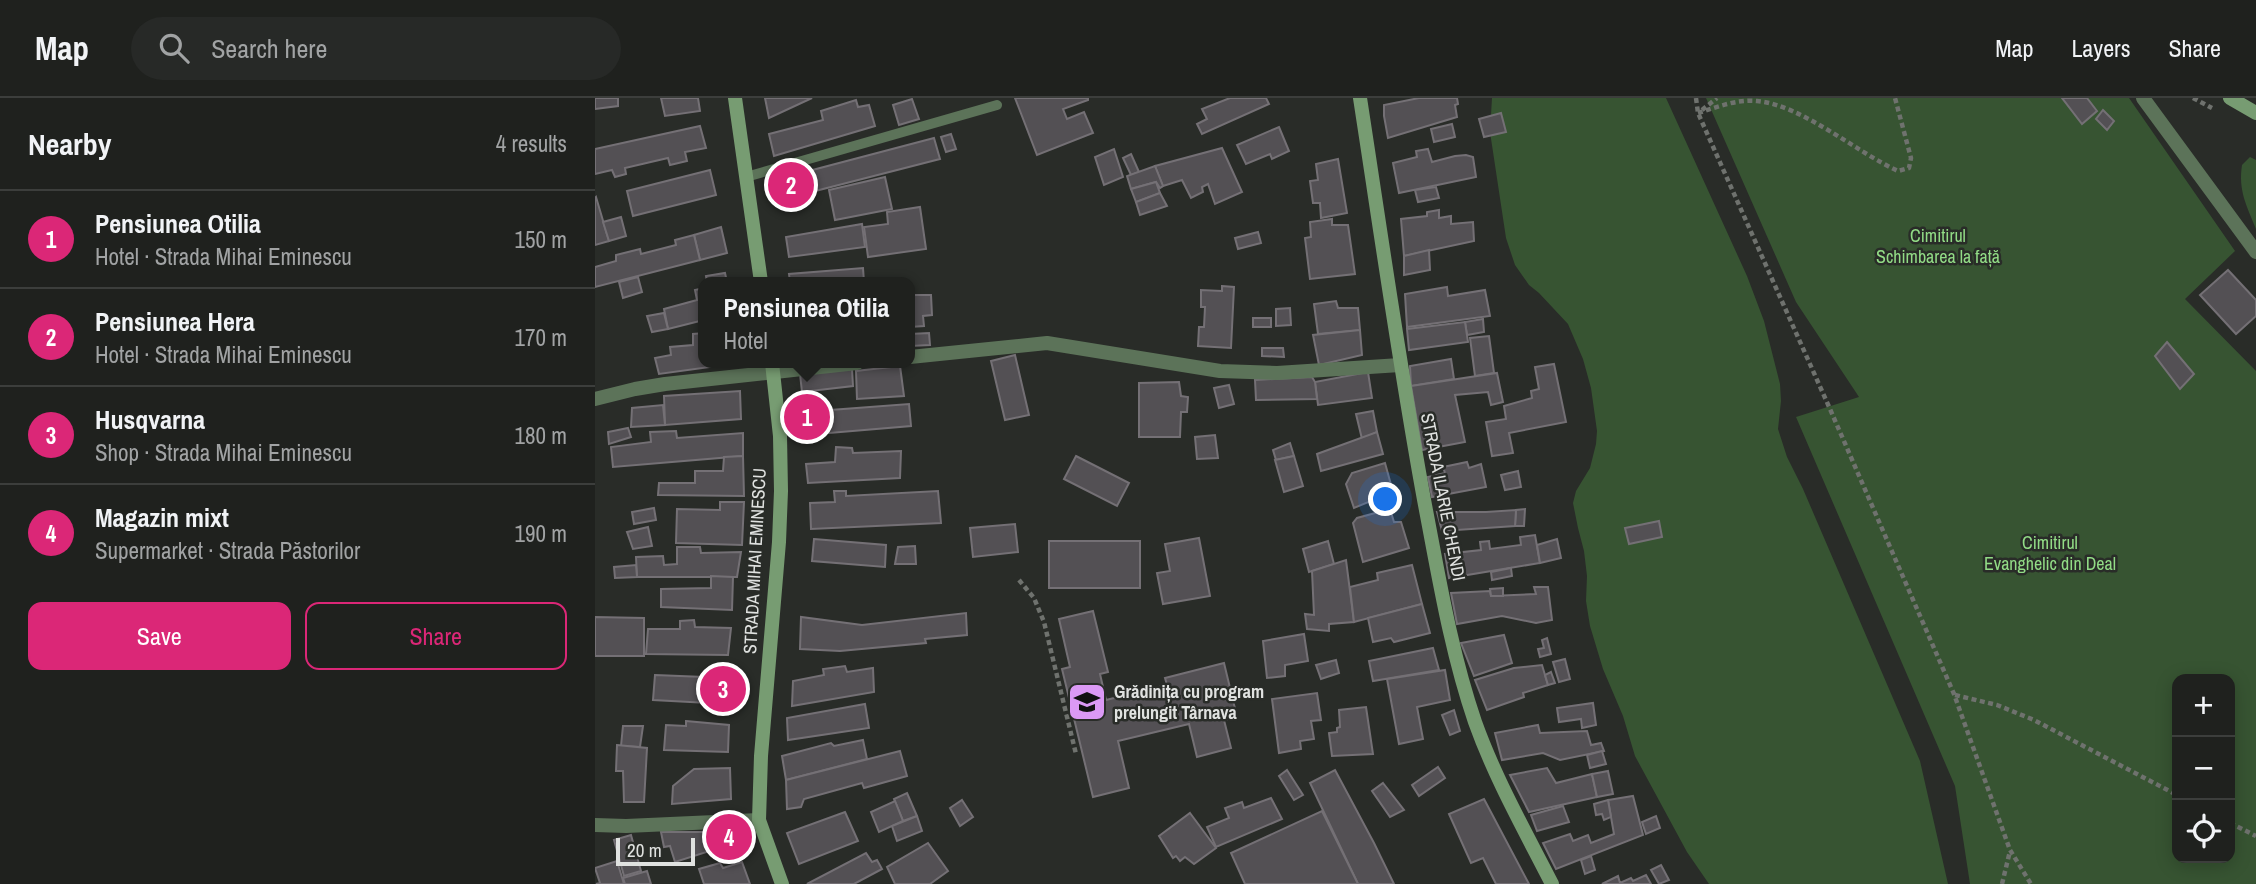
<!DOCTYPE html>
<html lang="en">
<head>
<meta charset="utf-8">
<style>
  body { margin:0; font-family:"Archivo Narrow",sans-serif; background:#272927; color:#f1f3f6 }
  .controls { position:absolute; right:21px; bottom:21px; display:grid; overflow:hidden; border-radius:14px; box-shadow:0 4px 18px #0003 }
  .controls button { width:63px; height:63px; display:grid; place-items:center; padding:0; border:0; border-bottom:2px solid #3c3e3c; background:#1f211e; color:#f1f3f6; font:35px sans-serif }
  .scale { position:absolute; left:21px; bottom:18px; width:79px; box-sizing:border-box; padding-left:7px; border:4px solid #e0e2e0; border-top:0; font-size:19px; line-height:24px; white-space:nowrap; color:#e0e2e0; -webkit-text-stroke:5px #292c28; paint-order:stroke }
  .you { position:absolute; left:791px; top:402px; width:24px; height:24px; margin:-18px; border:5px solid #fff; border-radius:50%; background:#1a73e8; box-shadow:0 0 0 10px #1a73e833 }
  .badge { display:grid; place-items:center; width:46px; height:46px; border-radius:50%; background:#db2777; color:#fff; font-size:23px; font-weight:700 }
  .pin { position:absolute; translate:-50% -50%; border:4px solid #fff; box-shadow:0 2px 7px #0006 }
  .popup { position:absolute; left:103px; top:179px; width:217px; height:91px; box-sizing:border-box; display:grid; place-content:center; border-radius:14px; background:#1f211e; filter:drop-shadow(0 2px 5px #0005); font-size:23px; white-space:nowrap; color:#a1a3a4 }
  .popup b { font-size:26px; color:#f1f3f6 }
  .popup::after { content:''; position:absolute; left:50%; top:100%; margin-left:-14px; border:14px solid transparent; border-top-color:#1f211e }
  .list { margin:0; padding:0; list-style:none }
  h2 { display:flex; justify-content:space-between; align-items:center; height:91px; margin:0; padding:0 28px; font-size:30px }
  h2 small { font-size:23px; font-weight:400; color:#a1a3a4 }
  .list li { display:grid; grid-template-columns:46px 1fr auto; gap:21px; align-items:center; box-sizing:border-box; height:98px; padding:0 28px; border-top:2px solid #3c3e3c }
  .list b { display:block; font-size:26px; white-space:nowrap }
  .list p { margin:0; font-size:23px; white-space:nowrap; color:#a1a3a4 }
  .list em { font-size:23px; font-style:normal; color:#a1a3a4 }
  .actions { display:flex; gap:14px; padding:21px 28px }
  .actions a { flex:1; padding:16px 0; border:2px solid #db2777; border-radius:14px; text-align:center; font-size:24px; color:#db2777 }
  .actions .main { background:#db2777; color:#fff }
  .icon { flex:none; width:38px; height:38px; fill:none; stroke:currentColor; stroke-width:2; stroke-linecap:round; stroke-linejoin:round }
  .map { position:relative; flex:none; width:1661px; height:786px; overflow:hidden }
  header { display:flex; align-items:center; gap:42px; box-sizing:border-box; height:98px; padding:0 35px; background:#1f211e; border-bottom:2px solid #3c3e3c }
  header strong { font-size:33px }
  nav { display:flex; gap:38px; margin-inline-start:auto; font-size:24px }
  .search { width:490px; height:63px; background:#272927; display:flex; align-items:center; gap:18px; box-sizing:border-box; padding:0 24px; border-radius:38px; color:#a1a3a4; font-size:26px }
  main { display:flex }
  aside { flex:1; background:#1f211e }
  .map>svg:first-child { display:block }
  .green { fill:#375432; fill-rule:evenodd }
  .building { fill:#535054; stroke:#747075; stroke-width:2 }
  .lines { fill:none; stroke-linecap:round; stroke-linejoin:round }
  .path { stroke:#6f726e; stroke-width:4.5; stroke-dasharray:5 3.5; stroke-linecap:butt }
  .lane { stroke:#5c7359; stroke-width:10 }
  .street { stroke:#5c7359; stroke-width:14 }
  .secondary { stroke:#779c72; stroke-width:14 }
  .labels { text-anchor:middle; stroke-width:5; stroke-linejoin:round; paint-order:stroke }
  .park-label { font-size:18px; fill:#92dc86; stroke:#292c28 }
  .street-label { font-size:18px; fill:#e0e2e0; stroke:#292c28 }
  .poi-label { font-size:18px; font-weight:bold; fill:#e0e2e0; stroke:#292c28; text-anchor:start }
</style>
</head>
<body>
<header>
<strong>Map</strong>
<div class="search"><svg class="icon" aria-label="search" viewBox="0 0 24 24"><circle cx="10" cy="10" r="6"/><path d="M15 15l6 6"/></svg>Search here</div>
<nav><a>Map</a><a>Layers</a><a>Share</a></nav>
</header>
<main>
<aside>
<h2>Nearby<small>4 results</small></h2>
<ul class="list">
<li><span class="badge">1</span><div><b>Pensiunea Otilia</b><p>Hotel · Strada Mihai Eminescu</p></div><em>150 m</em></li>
<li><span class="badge">2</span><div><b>Pensiunea Hera</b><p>Hotel · Strada Mihai Eminescu</p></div><em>170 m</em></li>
<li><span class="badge">3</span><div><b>Husqvarna</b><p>Shop · Strada Mihai Eminescu</p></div><em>180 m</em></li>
<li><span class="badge">4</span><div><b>Magazin mixt</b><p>Supermarket · Strada Păstorilor</p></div><em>190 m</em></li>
</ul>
<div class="actions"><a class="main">Save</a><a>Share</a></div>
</aside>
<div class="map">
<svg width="1661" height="786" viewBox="0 0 1661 786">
  <rect width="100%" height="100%" fill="#292c28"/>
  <g class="green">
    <path d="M897,0H1071L1152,178L1169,223L1185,286L1186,303L1183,331L1192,359L1208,391L1325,663L1353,786H1114L1092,754L1040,658L1028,618L1008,571L995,528L991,503L992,478L989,453L983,430L978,405L981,393L995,370L1001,346L1002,333L996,290L988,261L973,226L944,195L934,187L920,167L911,140L895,34Z"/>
    <path d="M1111,0H1534L1640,153L1590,201L1661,273V786H1375L1360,688L1201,319L1264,299L1201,204ZM1582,581H1635V760H1582Z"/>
    <path d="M1655,59L1661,62V131C1652,108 1643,93 1647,67Z"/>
  </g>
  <g class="building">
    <path d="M0,0H23V8L0,11Z"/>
    <path d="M66,0H103L105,13L70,18Z"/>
    <path d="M170,0H217L174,20Z"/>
    <path d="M420,0H493V2L468,11L472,21L489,14L498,35L442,57Z"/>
    <path d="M635,0H671L674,6L607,36L602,26L612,21L607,11Z"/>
    <path d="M824,0H862L863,6L860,7L862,19L793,40L789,18V7Z"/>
    <path d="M1467,0H1492L1502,13L1487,26Z"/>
    <path d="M317,1L324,21L304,27L298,7Z"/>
    <path d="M261,2L263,9L274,7L280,28L179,58L174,36L228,22L226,13Z"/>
    <path d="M1508,12L1519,23L1512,32L1501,21Z"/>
    <path d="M906,15L911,34L889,39L884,21Z"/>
    <path d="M857,26L860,39L839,44L836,31Z"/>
    <path d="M105,28L111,50L90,54L92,63L75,67L73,60L30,70L31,76L20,79L17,72L0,76V51Z"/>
    <path d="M684,29L694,53L677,61L675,56L651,66L642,47Z"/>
    <path d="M356,36L361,51L351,54L346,39Z"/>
    <path d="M339,40L345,61L193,100L187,80Z"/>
    <path d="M627,50L647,94L620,106L613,86L607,89L608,94L596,100L587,82L568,88L560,68Z"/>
    <path d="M519,51L528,79L509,87L500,59Z"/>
    <path d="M833,51L837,64L860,58L871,57L878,59L881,79L804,95L798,65L822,59L821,53Z"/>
    <path d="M536,56L544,74L536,77L528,60Z"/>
    <path d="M743,61L752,115L726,120L725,105H718L715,83L723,82L721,66Z"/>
    <path d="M560,68L568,88L565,90L561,84L536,91L532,78Z"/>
    <path d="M115,72L121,97L38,118L32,93Z"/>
    <path d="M290,79L297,111L240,122L234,92Z"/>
    <path d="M561,84L565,95L541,104L536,91Z"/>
    <path d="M841,89L844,100L823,104L820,92Z"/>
    <path d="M565,95L572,108L545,117L541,104Z"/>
    <path d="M1,99L14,143L0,147V100Z"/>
    <path d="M325,109L331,151L273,159L269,129L293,126L292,114Z"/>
    <path d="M844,112V120L856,118V126L878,124L879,143L809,158L806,121L832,118V114Z"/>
    <path d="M26,119L31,138L14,143L8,124Z"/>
    <path d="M737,121V127H753L760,176L715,181L710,140L716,139L715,124Z"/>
    <path d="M267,126L270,149L194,159L191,139Z"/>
    <path d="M126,129L132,155L105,162L99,137Z"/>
    <path d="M663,134L666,145L643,151L640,140Z"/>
    <path d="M99,137L105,162L0,189V169L21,163V157L45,151L46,156L81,147L80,142Z"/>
    <path d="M834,152L835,172L809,177V158Z"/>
    <path d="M268,170L269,184H195L194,176Z"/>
    <path d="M1633,172L1661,202V218L1641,236L1605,197Z"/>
    <path d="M130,175L132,184H112L111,178Z"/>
    <path d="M43,179L47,194L28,200L24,184Z"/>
    <path d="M627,188L639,189L636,250L603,248L604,229H609L610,209H606V192L627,193Z"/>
    <path d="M852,189L853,198L890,192L895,218L812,229L810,196Z"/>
    <path d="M109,190V222L73,231L69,211L102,202L100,192Z"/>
    <path d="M315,197H336L337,217L328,218L329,228L315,229Z"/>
    <path d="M741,203L743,210H763L765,232L723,236L719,206Z"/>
    <path d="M695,210L696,227L681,228V211Z"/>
    <path d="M69,215L73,231L57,234L52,218Z"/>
    <rect x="658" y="220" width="18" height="9"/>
    <path d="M888,221L889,234L872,237L870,224Z"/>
    <path d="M870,224L873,244L814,252L812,231Z"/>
    <path d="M765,232L767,257L724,267L718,237Z"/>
    <path d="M109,235V265H144L64,276L60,260L76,257L75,249L98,247V236Z"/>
    <path d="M334,235L335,247L315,248V236Z"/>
    <path d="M894,238L899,275L880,278L875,240Z"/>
    <path d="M1572,244L1599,276L1585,291L1560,258Z"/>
    <path d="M667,250H688L689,259L667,258Z"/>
    <path d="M420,257L434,317L410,322L396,263Z"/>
    <path d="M856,261L859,281L816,288L815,268Z"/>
    <path d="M959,266L971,324L914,335L918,355L897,358L891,324L911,321L909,308L937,300L936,293L944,291L940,269Z"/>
    <path d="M305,268L309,298L262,301L261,273Z"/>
    <path d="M257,271L258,288L207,294L205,276Z"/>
    <path d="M773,274L777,300L723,307L720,284Z"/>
    <path d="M902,275L908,304L896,307L893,294L860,297L870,344L827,352L816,288Z"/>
    <path d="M717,279L720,284L722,301L661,302L660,282Z"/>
    <path d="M584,284L586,298L593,299L592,314H586L585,339H544V285Z"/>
    <path d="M634,287L639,306L624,310L619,290Z"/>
    <path d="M145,293L146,321L70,327L69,298Z"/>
    <path d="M314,306L316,328L211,337L209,314Z"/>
    <path d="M68,307L70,327L36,329L37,310Z"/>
    <path d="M778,313L782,334L767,341L761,316Z"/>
    <path d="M33,330L36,339L14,346L13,334Z"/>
    <path d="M81,333L82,340L148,335V358L18,369L16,349L56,344L55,334Z"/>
    <path d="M782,334L788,356L726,373L722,356Z"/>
    <path d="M620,337L623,360L602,361L600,339Z"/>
    <path d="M695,345L699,358L681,362L678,352Z"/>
    <path d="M241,349L257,350L258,355L306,353L305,380L213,385L211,366L240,364Z"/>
    <path d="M148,358L149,398L63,397L64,385H100V373H128L129,359Z"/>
    <path d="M481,358L534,385L522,408L469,381Z"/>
    <path d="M699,358L708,388L689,394L680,362Z"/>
    <path d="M872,364L874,370L886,366L891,389L837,399L833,379L850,375L848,369Z"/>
    <path d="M790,365L798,394L759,410L751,386L757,375Z"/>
    <path d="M923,373L926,389L910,392L906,377Z"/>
    <path d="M239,393H251V398L343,393L346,425L216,431L215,405L240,404Z"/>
    <path d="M125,404H149L147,447L81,445L82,411L125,412Z"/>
    <path d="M59,410L61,422L39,426L37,414Z"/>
    <path d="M795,411L799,424H806L814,450L768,464L758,425L762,420Z"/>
    <path d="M930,411L929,428H920L921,412Z"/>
    <path d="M921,412L920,428L847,433L842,414H891Z"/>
    <path d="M1064,423L1067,439L1034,446L1030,430Z"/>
    <path d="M420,426L423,454L378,459L375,430Z"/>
    <path d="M53,429L57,448L38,451L32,434Z"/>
    <path d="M940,437L945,465L854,480L850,456L886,452L885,444L894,443L895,451L926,447L925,439Z"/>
    <path d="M604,440L615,498L568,506L562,475L575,473L570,446Z"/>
    <path d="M219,441L291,447L290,469L217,463Z"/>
    <path d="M962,441L966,460L945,465L942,447Z"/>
    <rect x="454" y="443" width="91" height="47"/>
    <path d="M733,443L739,466L714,474L708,451Z"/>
    <path d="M320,448L321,466H300L303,449Z"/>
    <path d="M82,449H105L106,455L146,454L142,479H42L41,459L68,458L69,467L82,466Z"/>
    <path d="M751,462L759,524L734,526V533L712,531L710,516L719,517L717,473Z"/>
    <path d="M41,467L42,479L20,480L19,469Z"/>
    <path d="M817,467L827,506L759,524L755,489L783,482L782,475Z"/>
    <path d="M916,470L917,478L897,482L896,474Z"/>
    <path d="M116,478L138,479L137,512L66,509V491L116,490Z"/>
    <path d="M939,489H953L957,522L941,525L907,518L862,526L856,495L895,493L896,498L941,496Z"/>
    <path d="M908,490V498H896L895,491Z"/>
    <path d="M827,506L835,535L799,544L796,540L778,544L773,520Z"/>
    <path d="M498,513L513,574L505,576L511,602L572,587L570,580L629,565L642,619L629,622L636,650L602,659L594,626L523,643L534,690L498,699L467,571L475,569L464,521Z"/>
    <path d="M371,515L372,537L330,541L331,545L245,553L205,551L206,519L267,527Z"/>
    <path d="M0,519L49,520V558H0Z"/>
    <path d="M99,522L100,529L136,530L133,557L51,556L53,531H85V523Z"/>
    <path d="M709,536L713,563L690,567V578L672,580L668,543Z"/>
    <path d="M909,537L917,565L879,578L866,545Z"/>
    <path d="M952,540L956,556L945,559L943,551L949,550L947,542Z"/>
    <path d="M838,550L844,572L778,583L774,563Z"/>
    <path d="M970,561L975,581L964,584L958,564Z"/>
    <path d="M741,562L744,575L726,581L721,567Z"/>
    <path d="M947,567L953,587L928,595L929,599L892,612L880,582L919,570Z"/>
    <path d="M250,568L252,574L278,570L279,594L197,608L198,583L229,577L228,571Z"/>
    <path d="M850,572L855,602L822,609L828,641L804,646L792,581Z"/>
    <path d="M956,574L960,585L953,587L950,577Z"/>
    <path d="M60,577L134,580L132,606L58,602Z"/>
    <path d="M722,595L726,622L716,623L719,641L705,643L706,651L684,655L677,601Z"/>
    <path d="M998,605L1001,627L987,630L986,621L964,624L962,610Z"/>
    <path d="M270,606L274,630L193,642L192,620Z"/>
    <path d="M771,609L778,656L737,658L734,635L742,634V630L745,629L744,612Z"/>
    <path d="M859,612L865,633L855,637L847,617Z"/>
    <path d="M91,623L134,627L133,654L69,652L71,627L91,628Z"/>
    <path d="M943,627L945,635L992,633L996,647L1006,645L1009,653L965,662L948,655L907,662L900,635Z"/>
    <path d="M28,628H48L45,649L26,648Z"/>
    <path d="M268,642L272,661L191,682L187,658L236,645L239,648Z"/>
    <path d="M22,647L52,650L49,704H29L28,673H21Z"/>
    <path d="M305,653L312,678L269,690L267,685L209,701L206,709L192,711L191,682Z"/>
    <path d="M1007,653L1011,666L995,670L992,657Z"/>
    <path d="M843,669L850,680L824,698L817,687Z"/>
    <path d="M135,670L136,701L77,706L78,688L99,671Z"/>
    <path d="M952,670L961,685L997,676L1002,699L934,714L915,677Z"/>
    <path d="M692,672L708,697L699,702L684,678Z"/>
    <path d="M740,672L779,745L799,786H763L715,685Z"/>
    <path d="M1013,673L1018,696L1002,699L997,676Z"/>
    <path d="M788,685L809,712L795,719L777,693Z"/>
    <path d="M312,695L322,718L308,723L299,701Z"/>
    <path d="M1038,698L1048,737L961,771L948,745L975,736L978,743L993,737L996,745L1019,736L1013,702Z"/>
    <path d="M676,700L687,721L621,749L612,729L634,720L630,710L647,704L649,710Z"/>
    <path d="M889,701L934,786H901L888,760L876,765L854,716Z"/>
    <path d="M367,702L378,719L365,728L355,710Z"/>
    <path d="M1013,702L1016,719L1009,722L1007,716L1001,717L999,706Z"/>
    <path d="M300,703L308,723L284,734L276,714Z"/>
    <path d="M968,708L974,724L942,733L936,717Z"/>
    <path d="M727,713L763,786H650L636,755Z"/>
    <path d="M250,714L263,743L204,766L192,735Z"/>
    <path d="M595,715L621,750L599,766L590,759L585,763L581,758L578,760L564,738Z"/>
    <path d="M322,718L327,733L302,743L297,728Z"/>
    <path d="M1061,718L1065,730L1051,736L1047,724Z"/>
    <path d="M66,734H125L137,738L140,745L80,764L75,748L69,749Z"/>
    <path d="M36,737L46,773L29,778L19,742Z"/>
    <path d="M333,745L353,773L335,786H300L292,769Z"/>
    <path d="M271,755L277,764L282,762L287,771L259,786H212Z"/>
    <path d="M996,758L1000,772L990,776L986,762Z"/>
    <path d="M22,763L29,786H1L5,785L0,770Z"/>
    <path d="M147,764L155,786H109L104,771L125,765L128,770Z"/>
    <path d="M1066,767L1074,782L1064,786L1056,772Z"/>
    <path d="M52,773L56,786H30L28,780Z"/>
    <path d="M1051,777L1056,786H1007L1023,778L1025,785L1036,780L1038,783Z"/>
  </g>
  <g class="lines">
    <g class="path">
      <path d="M1101,0L1103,15L1235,311L1359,596L1415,752L1436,786"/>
      <path d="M1598,0L1617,10"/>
      <path d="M1107,12L1122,0"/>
      <path d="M1103,15C1122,9 1142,1 1162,3C1207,7 1261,54 1303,73L1314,70L1316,60L1300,0"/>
      <path d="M424,482L439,500L449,524L481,656"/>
      <path d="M1360,597L1402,607L1439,622L1582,697"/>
      <path d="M1635,725L1661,738"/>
      <path d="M1407,786L1415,753"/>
    </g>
    <path class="lane" d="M151,79L402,7"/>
    <g class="street">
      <path d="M1548,0L1661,154"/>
      <path d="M315,259L452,245L625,273L682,275L805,267"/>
      <path d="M0,301L40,291L70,286L262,265"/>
      <path d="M0,727L31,728L164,722"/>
    </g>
    <g class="secondary">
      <path d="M140,0L166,184"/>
      <path d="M765,0C786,136 805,272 830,407C844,480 856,554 880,624C900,680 930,733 957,786"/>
      <path d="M1635,0L1661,15"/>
      <path d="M177,265L185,338L186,393L184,444L166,658L164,722L187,786"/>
    </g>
  </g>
  <defs>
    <symbol id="school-square" viewBox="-11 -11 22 22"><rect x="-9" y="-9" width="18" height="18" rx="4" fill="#db99f5" stroke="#292c28"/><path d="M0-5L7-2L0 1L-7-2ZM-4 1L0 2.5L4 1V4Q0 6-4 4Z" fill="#111"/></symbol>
  </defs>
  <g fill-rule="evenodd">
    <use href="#school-square" x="470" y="582" width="44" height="44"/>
  </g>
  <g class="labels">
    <g class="park-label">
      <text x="1343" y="144">Cimitirul<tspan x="1343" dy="21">Schimbarea la față</tspan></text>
      <text x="1455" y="451">Cimitirul<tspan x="1455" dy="21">Evanghelic din Deal</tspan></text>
    </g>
    <g class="street-label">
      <text transform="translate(848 399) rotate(79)" y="6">STRADA ILARIE CHENDI</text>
      <text transform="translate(160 463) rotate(-87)" y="6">STRADA MIHAI EMINESCU</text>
    </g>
    <g class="poi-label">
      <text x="519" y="600">Grădinița cu program<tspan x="519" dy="21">prelungit Târnava</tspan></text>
    </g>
  </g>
</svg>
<div class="controls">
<button>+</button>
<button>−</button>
<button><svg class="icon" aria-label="locate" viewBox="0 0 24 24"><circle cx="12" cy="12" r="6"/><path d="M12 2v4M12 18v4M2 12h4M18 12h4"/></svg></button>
</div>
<div class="scale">20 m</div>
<div class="you"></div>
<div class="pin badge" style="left:212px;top:319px">1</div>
<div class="popup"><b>Pensiunea Otilia</b>Hotel</div>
<div class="pin badge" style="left:196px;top:87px">2</div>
<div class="pin badge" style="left:128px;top:591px">3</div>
<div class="pin badge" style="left:134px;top:739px">4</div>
</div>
</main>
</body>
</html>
